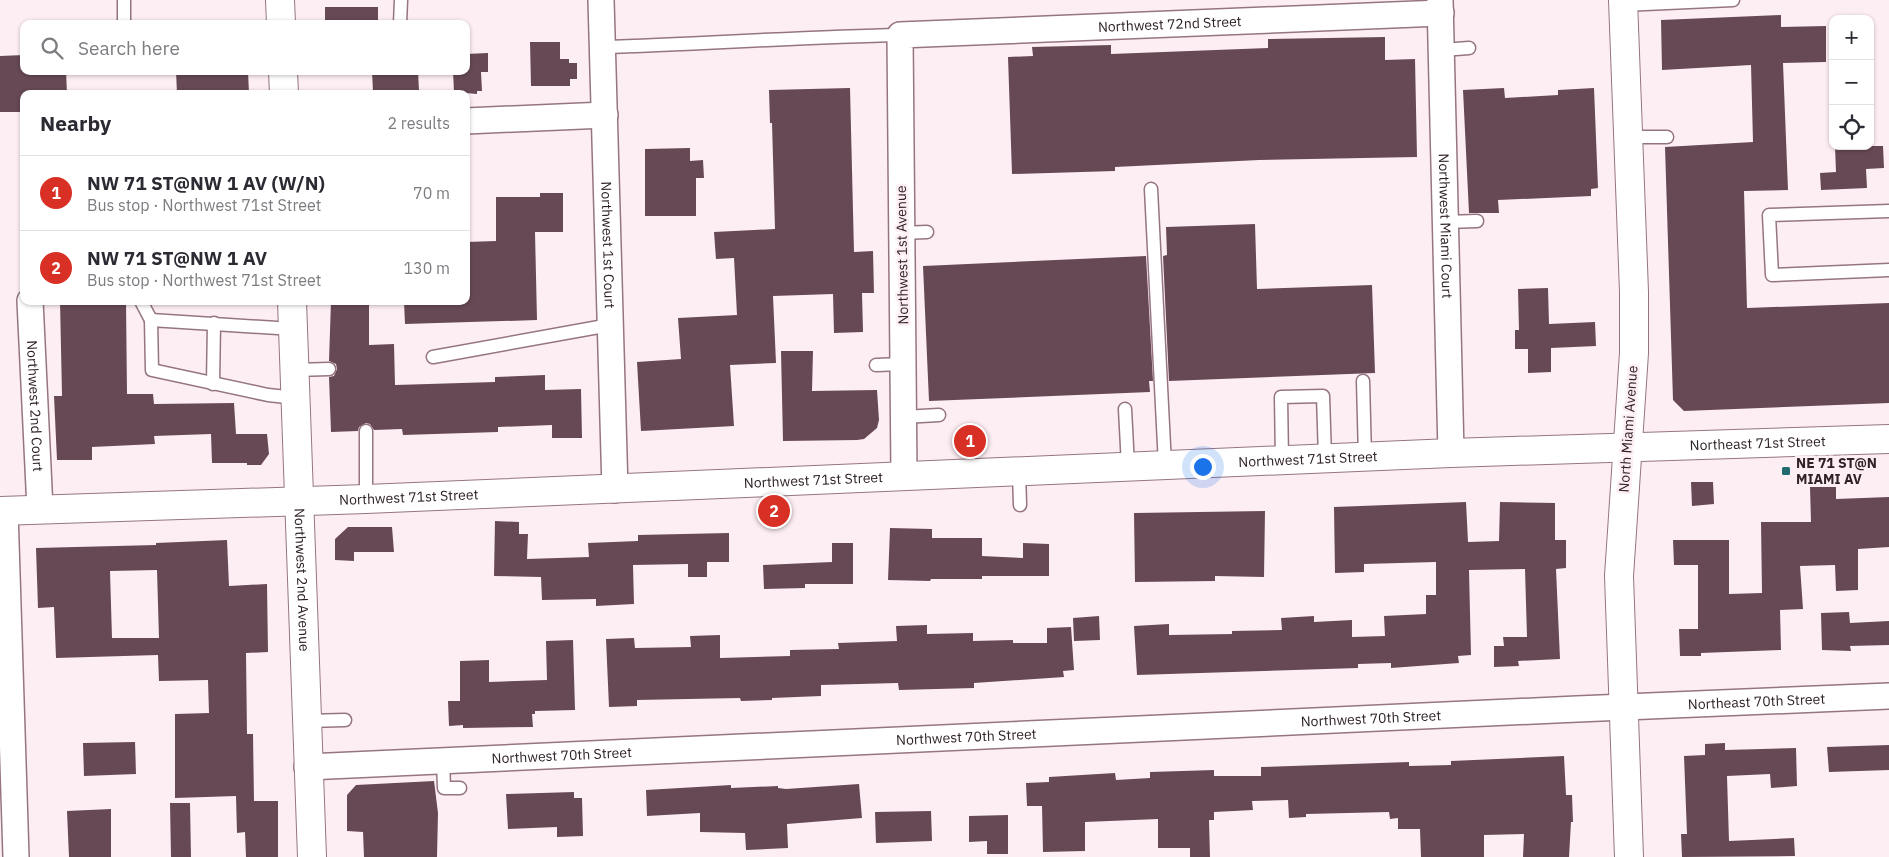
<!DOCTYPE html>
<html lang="en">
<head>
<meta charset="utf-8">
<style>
  body { margin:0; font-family:"IBM Plex Sans",sans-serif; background:#f7f7f7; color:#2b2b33 }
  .controls { position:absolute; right:15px; top:15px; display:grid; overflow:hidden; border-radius:10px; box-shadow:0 1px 4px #0004 }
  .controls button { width:45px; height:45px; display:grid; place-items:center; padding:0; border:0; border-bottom:1px solid #e1e1e2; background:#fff; color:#2b2b33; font:25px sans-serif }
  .you { position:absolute; left:1202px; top:466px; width:18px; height:18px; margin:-12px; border:4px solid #fff; border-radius:50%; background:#1a73e8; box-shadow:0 0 0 8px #1a73e833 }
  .badge { display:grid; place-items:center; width:32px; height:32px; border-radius:50%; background:#d93025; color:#fff; font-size:16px; font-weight:700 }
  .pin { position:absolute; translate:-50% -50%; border:2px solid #fff; box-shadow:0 1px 5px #0006 }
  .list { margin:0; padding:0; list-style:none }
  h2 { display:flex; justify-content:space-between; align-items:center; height:65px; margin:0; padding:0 20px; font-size:21px }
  h2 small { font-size:16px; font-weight:400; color:#7c7c81 }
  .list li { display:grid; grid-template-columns:32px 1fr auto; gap:15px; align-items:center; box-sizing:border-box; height:75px; padding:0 20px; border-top:1px solid #e1e1e2 }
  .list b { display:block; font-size:19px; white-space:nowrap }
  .list p { margin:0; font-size:16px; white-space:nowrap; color:#7c7c81 }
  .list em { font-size:16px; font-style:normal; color:#7c7c81 }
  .icon { flex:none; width:28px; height:28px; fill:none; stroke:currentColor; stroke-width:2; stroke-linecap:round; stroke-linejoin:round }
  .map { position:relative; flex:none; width:1889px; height:857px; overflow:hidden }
  .search { position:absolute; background:#fff; box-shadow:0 1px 4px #0004; left:20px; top:20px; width:450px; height:55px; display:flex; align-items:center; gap:12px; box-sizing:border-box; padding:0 18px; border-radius:10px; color:#7c7c81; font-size:19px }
  .panel { position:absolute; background:#fff; box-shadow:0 1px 4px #0004; left:20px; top:90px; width:450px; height:215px; border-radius:10px }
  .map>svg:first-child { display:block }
  .building { fill:#674956; fill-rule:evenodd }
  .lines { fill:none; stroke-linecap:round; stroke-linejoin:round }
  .lane-casing { stroke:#957582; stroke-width:15 }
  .street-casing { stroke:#957582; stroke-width:28 }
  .secondary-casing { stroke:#957582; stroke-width:30 }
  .lane { stroke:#fff; stroke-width:12 }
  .street { stroke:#fff; stroke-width:25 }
  .secondary { stroke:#fff; stroke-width:28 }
  .poi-dot { fill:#1f6b70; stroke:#fdeef4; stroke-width:2 }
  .labels { text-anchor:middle; stroke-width:5; stroke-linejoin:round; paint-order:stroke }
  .street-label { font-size:14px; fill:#2f2227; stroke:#fdeef4 }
  .poi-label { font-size:14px; font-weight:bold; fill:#2f2227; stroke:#fdeef4; text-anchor:start }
</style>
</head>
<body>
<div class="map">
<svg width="1889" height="857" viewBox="0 0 1889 857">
  <rect width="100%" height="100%" fill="#fdeef4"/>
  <g class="building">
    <rect x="325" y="7" width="53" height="17"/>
    <path d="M1781,15V27L1826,26V62L1783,63L1788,190L1744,191L1747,308L1889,303V403L1684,411L1673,400L1665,147L1753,142L1751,65L1662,70L1661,20Z"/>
    <path d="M1385,37V60L1415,59L1417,157L1259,160L1115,167V171L1012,174L1008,57L1033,56L1032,47L1111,45V54L1268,48V39Z"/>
    <path d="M530,42H560V59H569V63H577V79H570V86H531Z"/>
    <path d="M488,53V72H481L482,91H477V94L454,92L453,71H466V54Z"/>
    <path d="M24,55V71H66L67,94H24V112H0V56Z"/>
    <path d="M176,71H248L249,94H177Z"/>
    <path d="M372,71H418L419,91L373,92Z"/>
    <path d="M850,88L854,252L873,251L874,293H862L863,332L834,333L833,294L773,296L776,363L730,365L734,426L641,431L637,362L681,359L678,318L737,315L734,258L716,259L714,232L775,229L772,123H770L769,90Z"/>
    <path d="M1504,88L1505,98L1558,95V90L1594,88L1598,188L1591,189V196L1498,200L1499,213H1469L1463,90Z"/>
    <path d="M1835,146H1883L1884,168L1866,169L1867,188L1821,190L1820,173L1836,172Z"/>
    <path d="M690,148V161L703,160L704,178H696V216H645V149Z"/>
    <path d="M540,193H563V232H535L537,320L405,324L404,301H466V242L496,241V197H540Z"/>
    <path d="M1255,224L1257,289L1372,285L1375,373L1169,381L1163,256L1167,255L1166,227Z"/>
    <path d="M1146,256L1153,381H1149L1150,392L929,401L923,266Z"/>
    <path d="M1548,288L1549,324L1595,322L1596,346L1551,348V372L1528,373V349H1515V330H1519L1518,289Z"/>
    <path d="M60,301H126L127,394H153L154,404L234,403L236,434H267L269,454L261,465H247V463H212L211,434L154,436L155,444L92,447V460H57L54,396H62Z"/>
    <path d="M331,301H369V345L394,344L395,385L495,382V377L545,375V390L581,389L582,438H552V425L498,427V432L403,435L402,429L374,430L370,424L366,423L359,427L358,431L331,432L329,377L334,376L337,369L336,364L329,361Z"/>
    <path d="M781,351H813L812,391L877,390L879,420L877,428L864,439L857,440L783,441Z"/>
    <path d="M1691,482H1713L1714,504L1692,506Z"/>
    <path d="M1810,487H1836V499L1889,497V547L1858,549V590L1836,591L1835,565L1800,566L1803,609L1780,610L1781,650L1701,653V656H1680L1679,629H1698V565H1674L1673,540H1729V594L1762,593L1761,522H1811Z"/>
    <path d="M1466,502L1468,542L1499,541L1500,502L1555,503V540H1566V568L1556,569L1560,659L1518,661L1519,666L1494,667V646H1504L1503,637H1527L1525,569L1469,570L1471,655L1458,656L1459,663L1391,668V663L1358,664V668L1137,675L1134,626L1169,624V635L1232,634V631L1282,630L1281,618L1314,616V622L1352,620V637L1385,636L1384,616L1426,614V595H1436V562L1364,564V572L1335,573L1334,507Z"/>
    <path d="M1265,511L1264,577L1215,576V581L1135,582L1134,513Z"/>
    <path d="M495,521L519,522V534H528L527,559L589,557L588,543L638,541V535L729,533V562H707V577H688V564L633,565L634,604L596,606V599L542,600L541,577L494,576Z"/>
    <path d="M348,527H392L394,552H354V561L335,560V539Z"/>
    <path d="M890,528L932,529V538H982V556L1023,558V543L1049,544V576H982V579H931L930,581L888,580Z"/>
    <path d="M227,540L229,586L267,584L268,652L246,653L247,734H253L254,801H278V857H246L245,832L237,833L236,796L175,798V714L209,713L208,680L159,681L158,655L56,658L54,607L38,608L36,548L156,545V543ZM157,570L159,638H112L110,571Z"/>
    <path d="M832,543H853V584H805V588L764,589L763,565L832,562Z"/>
    <path d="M1849,612L1850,623L1889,621V645L1850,646L1851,651L1822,650L1821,613Z"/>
    <path d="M1099,616L1100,640L1074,641L1073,618Z"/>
    <path d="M927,625V634L973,633V641L1013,640V643H1047V628L1071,627L1074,670L1063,671L1064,677L974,683V688L899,690L898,683L821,685V696L772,698V700L741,701L740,698L637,700V706L609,707L606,639L634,638L635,648L691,647L690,636L720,635V658L790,656V650L839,649L838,643L897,641L896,626Z"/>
    <path d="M573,640L575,710L535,711V714H532L533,727L463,728V725L449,726L448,701H460V661L489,660V682L547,680L546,641Z"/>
    <path d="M135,742L136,774L84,776L83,743Z"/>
    <path d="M1725,743V750L1796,748L1797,786L1771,788L1770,774L1727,776L1729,841L1794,838L1795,856L1682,857L1681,834H1687L1684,756L1705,755V744Z"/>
    <path d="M1889,745V770L1829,772L1827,747Z"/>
    <path d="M1564,756L1566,795H1572L1573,822H1571L1569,857H1523L1524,834L1484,835V857H1421L1420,829H1398V818L1390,819L1389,812L1306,814V817L1289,818L1288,800L1252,801L1253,810L1214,812V820H1209L1210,857H1190V848H1158V819L1085,822V851L1043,852L1042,806H1027L1026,783L1049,782V777L1115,773L1116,780L1150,778V772L1214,770V776H1261V767L1409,762V766L1451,765V761Z"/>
    <path d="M434,781L438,813L437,857H364L363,832L347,831V795L356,785Z"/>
    <path d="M859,784L862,818L787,824L788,848L746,850L745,833L700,832V813L647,816L646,790L731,785V788L778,786V788L786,789Z"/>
    <path d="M574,792V798H582L583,836L557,837V827L508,829L506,794Z"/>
    <path d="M170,803H190L191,857H171Z"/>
    <path d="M111,809V857H69L67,811Z"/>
    <path d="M931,811L932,841L876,843L875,812Z"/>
    <path d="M1008,815V854H987V841L969,842V816Z"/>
  </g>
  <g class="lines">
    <defs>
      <g id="lane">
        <path d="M124,0V21"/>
        <path d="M1623,5L1733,0"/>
        <path d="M400,24L401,0"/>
        <path d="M603,47C702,44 800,37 900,35"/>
        <path d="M1442,50L1469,48"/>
        <path d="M1628,137H1667"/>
        <path d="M1151,189L1165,465"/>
        <path d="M1889,211L1769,215L1772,275L1889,270"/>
        <path d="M1446,222L1477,221"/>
        <path d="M901,233L927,232"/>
        <path d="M141,301L151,320"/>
        <path d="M293,329L151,320L152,370L268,395L296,398"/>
        <path d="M433,357L610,325"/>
        <path d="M876,365L903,364"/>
        <path d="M295,370L329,369"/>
        <path d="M1363,381L1365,457"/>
        <path d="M213,384L214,323"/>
        <path d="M1125,409L1128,466"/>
        <path d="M903,417L939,415"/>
        <path d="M1282,460L1281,397L1323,396L1325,458"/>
        <path d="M1019,471L1020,505"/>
        <path d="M366,499V431"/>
        <path d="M306,721L345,720"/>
        <path d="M443,761L444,788H460"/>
      </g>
      <g id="street">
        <path id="s1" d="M601,0L615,490"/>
        <path id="s2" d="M1440,0L1451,453"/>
        <path d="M466,121L605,115"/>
        <path id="s3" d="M30,301L40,509"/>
        <path id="s4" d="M904,475L900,35L1441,13"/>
        <path d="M5,511L16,857"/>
        <path id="s5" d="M307,767L1577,709L1889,696"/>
      </g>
      <g id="secondary">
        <path d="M280,0L281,24"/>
        <path d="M1623,0L1634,292V353L1619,576L1629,857"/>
        <path d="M283,71L284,94"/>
        <path id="s6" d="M292,301L312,857"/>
        <path id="s7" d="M0,511L366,499L1451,453L1889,439"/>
      </g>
    </defs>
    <use href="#lane" class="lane-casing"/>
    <use href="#street" class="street-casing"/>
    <use href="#secondary" class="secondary-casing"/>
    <use href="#lane" class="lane"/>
    <use href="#street" class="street"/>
    <use href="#secondary" class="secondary"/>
  </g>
  <rect class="poi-dot" x="1781" y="466" width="10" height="10" rx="2.5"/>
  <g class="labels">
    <g class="street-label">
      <text dy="5" stroke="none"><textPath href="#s4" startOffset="710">Northwest 72nd Street</textPath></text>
      <text dy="5" stroke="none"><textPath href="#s2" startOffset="226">Northwest Miami Court</textPath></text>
      <text dy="5" stroke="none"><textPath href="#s1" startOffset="245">Northwest 1st Court</textPath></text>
      <text transform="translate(902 255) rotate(-91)" y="5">Northwest 1st Avenue</text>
      <text dy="5" stroke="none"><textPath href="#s3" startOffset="105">Northwest 2nd Court</textPath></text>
      <text transform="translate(1628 429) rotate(-86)" y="5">North Miami Avenue</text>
      <text dy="5" stroke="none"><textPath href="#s7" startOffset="1759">Northeast 71st Street</textPath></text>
      <text dy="5" stroke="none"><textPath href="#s7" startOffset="1309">Northwest 71st Street</textPath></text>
      <text dy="5" stroke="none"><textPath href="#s7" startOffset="814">Northwest 71st Street</textPath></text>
      <text dy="5" stroke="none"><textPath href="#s7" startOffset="409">Northwest 71st Street</textPath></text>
      <text dy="5" stroke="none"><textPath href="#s6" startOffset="279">Northwest 2nd Avenue</textPath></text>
      <text dy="5" stroke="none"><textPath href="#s5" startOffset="1451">Northeast 70th Street</textPath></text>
      <text dy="5" stroke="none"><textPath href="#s5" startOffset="1065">Northwest 70th Street</textPath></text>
      <text dy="5" stroke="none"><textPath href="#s5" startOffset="660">Northwest 70th Street</textPath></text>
      <text dy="5" stroke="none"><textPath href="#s5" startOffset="255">Northwest 70th Street</textPath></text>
    </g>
    <g class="poi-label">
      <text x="1796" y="468">NE 71 ST@N<tspan x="1796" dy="16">MIAMI AV</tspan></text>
    </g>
  </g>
</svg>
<div class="controls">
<button>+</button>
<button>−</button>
<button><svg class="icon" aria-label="locate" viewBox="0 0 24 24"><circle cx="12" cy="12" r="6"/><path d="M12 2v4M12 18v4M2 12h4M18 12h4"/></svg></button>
</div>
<div class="you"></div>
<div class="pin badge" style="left:970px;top:441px">1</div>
<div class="pin badge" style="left:774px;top:511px">2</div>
<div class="search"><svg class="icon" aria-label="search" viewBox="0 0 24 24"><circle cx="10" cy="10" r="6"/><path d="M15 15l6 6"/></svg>Search here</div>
<section class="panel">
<h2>Nearby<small>2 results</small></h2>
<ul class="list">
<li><span class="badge">1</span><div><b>NW 71 ST@NW 1 AV (W/N)</b><p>Bus stop · Northwest 71st Street</p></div><em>70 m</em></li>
<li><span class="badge">2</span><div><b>NW 71 ST@NW 1 AV</b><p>Bus stop · Northwest 71st Street</p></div><em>130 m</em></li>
</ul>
</section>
</div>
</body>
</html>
